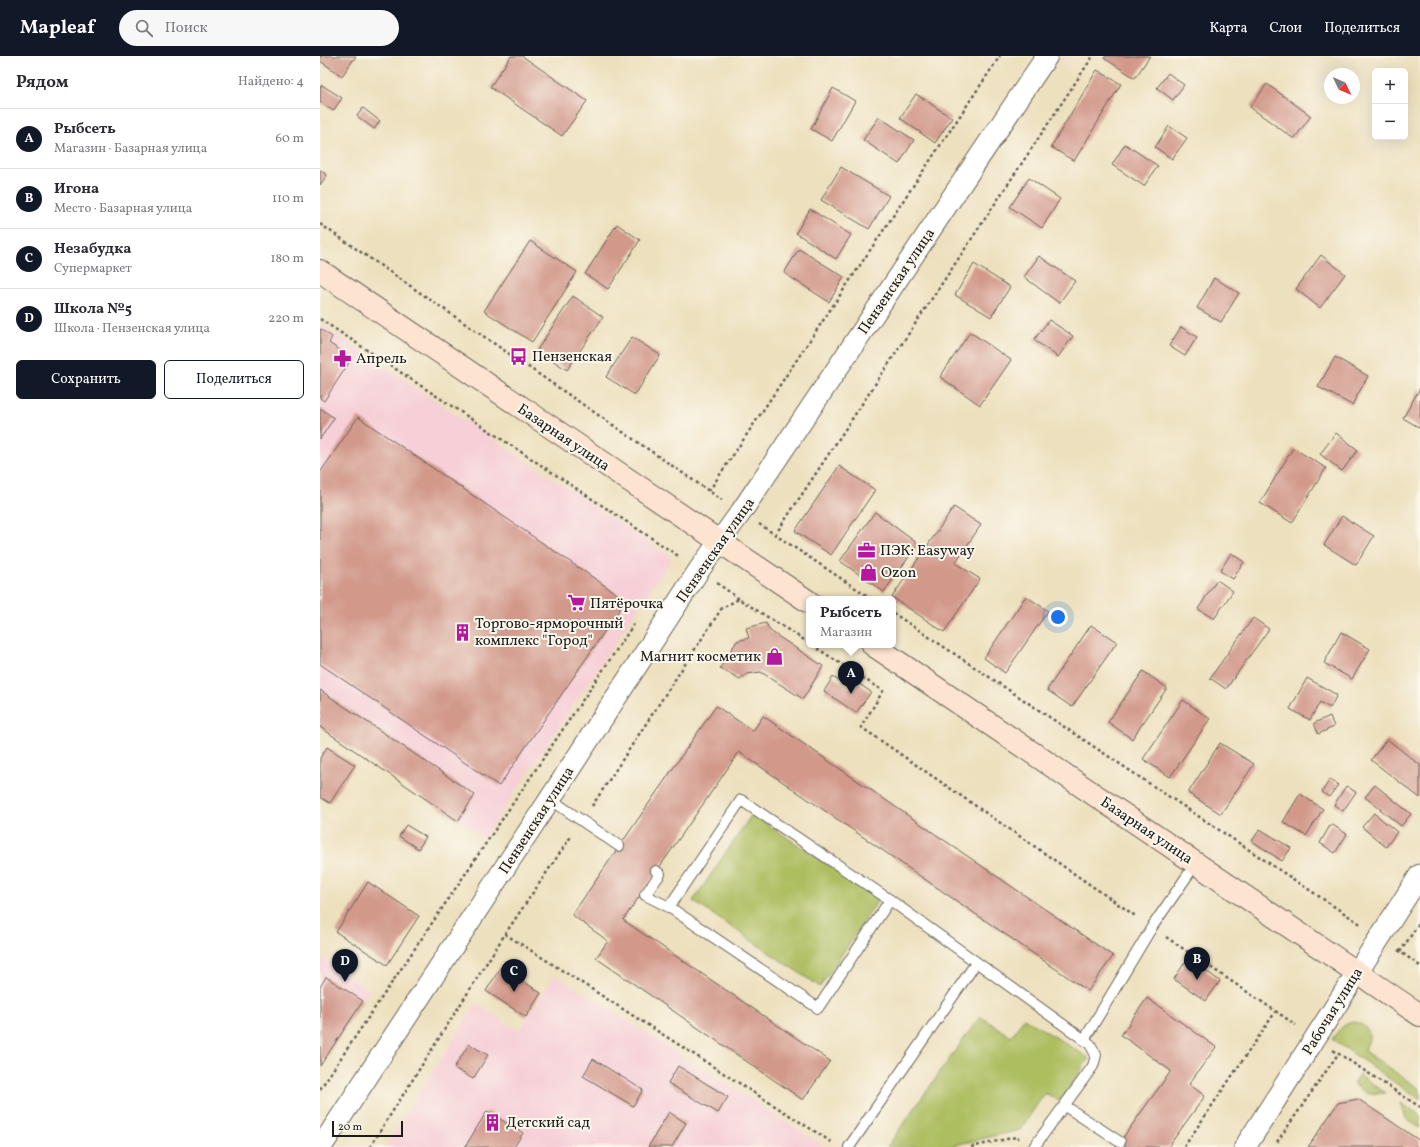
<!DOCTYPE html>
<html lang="ru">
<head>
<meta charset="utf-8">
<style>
  body { margin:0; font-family:Vollkorn,serif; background:#f7f7f7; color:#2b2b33 }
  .controls { position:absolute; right:12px; top:12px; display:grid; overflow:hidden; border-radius:6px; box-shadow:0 4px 16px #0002 }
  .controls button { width:36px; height:36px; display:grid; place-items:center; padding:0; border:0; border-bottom:1px solid #e1e1e2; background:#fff; color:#2b2b33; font:20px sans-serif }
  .compass { position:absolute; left:1004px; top:12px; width:36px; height:36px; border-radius:50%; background:#fff; box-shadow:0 4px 16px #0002; rotate:134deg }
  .scale { position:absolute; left:12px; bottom:10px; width:71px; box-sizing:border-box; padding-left:4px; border:2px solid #1c1c1c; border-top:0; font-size:11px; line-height:14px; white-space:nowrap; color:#1c1c1c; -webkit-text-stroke:3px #fbf7ec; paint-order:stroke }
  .you { position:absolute; left:738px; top:561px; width:14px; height:14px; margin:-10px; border:3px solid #fff; border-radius:50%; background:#1a73e8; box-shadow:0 0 0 6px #1a73e833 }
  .badge { display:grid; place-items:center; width:26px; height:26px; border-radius:50%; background:#111827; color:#fff; font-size:13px; font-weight:700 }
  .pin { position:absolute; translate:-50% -33px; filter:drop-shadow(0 1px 2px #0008) }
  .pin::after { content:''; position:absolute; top:21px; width:14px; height:12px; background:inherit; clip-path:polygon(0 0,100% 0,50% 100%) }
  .popup { position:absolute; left:486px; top:540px; width:90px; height:52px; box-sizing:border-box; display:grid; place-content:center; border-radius:6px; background:#fff; filter:drop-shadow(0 1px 3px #0005); font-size:13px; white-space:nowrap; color:#7c7c81 }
  .popup b { font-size:15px; color:#2b2b33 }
  .popup::after { content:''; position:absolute; left:50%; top:100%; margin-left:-8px; border:8px solid transparent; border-top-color:#fff }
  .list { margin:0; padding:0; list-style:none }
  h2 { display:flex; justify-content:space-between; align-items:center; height:52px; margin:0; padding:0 16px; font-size:17px }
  h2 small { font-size:13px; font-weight:400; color:#7c7c81 }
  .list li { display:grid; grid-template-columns:26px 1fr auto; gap:12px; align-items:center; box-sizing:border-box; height:60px; padding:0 16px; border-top:1px solid #e1e1e2 }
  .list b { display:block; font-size:15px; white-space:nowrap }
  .list p { margin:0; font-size:13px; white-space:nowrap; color:#7c7c81 }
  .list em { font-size:13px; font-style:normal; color:#7c7c81 }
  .actions { display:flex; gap:8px; padding:12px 16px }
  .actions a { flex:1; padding:9px 0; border:1px solid #111827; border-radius:6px; text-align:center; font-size:14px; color:#111827 }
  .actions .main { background:#111827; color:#fff }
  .icon { flex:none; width:22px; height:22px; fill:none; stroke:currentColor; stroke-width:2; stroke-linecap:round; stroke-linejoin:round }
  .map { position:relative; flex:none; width:1100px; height:1091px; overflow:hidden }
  header { display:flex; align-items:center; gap:24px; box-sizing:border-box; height:56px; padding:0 20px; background:#111827; color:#fff }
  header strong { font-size:19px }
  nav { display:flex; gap:22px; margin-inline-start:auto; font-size:14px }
  .search { width:280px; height:36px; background:#f7f7f7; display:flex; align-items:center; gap:10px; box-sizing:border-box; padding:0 14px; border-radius:22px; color:#7c7c81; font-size:15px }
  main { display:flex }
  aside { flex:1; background:#fff }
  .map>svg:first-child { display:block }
  .built { fill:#f6cfd7 }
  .green { fill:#adbe61; stroke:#646d3e }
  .building { fill:#d2998b }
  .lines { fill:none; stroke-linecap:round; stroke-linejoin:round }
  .lane-casing { stroke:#656155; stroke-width:12 }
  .street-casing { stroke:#656155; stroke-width:23 }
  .secondary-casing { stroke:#656155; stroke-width:24 }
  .path { stroke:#656155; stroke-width:2.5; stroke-dasharray:3 3; stroke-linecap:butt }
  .lane { stroke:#fff; stroke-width:10 }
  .street { stroke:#fff; stroke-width:21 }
  .secondary { stroke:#fde4d1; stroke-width:22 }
  .labels { text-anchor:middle; stroke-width:4; stroke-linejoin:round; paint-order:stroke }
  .street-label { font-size:15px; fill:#1c1c1c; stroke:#fbf7ec }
  .poi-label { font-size:15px; fill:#1c1c1c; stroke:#fbf7ec; text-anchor:start }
</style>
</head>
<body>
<header>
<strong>Mapleaf</strong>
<div class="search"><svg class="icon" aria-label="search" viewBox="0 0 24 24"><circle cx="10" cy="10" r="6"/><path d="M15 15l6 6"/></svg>Поиск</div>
<nav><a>Карта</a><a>Слои</a><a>Поделиться</a></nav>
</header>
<main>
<aside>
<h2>Рядом<small>Найдено: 4</small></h2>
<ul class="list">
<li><span class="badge">A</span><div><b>Рыбсеть</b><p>Магазин · Базарная улица</p></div><em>60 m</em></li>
<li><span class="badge">B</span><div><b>Игона</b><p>Место · Базарная улица</p></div><em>110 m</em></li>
<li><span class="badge">C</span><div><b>Незабудка</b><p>Супермаркет</p></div><em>180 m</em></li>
<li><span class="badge">D</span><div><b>Школа №5</b><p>Школа · Пензенская улица</p></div><em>220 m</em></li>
</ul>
<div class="actions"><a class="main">Сохранить</a><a>Поделиться</a></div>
</aside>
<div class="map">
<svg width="1100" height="1091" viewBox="0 0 1100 1091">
  <rect width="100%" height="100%" fill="#fbf7ec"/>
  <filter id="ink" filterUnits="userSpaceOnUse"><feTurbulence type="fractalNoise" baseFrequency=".025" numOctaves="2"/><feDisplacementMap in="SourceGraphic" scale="8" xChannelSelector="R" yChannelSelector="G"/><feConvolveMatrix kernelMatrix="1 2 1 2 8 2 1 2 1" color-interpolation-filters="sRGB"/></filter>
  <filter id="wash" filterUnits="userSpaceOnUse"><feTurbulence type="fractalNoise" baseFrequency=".012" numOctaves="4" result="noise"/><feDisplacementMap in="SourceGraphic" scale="16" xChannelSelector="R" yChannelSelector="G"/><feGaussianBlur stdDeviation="0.9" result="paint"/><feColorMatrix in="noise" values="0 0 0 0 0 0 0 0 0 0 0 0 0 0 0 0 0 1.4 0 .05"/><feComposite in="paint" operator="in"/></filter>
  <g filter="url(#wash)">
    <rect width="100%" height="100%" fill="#ede0be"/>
    <g class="built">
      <path d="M0,268L352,502L164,782L0,671Z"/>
      <path d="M0,901L50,935L43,945L6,922L0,931Z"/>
      <path d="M235,919L505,1091H65L156,948L199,975Z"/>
    </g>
    <g class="green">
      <path d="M432,758L559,843L500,931L373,845Z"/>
      <path d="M660,960L691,981L704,962L769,1002L740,1046L725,1037L700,1074L627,1091H567Z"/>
      <path d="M1035,966C1052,972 1052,980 1044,995L1100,1033V1044L1012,983C1019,974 1023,967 1035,966Z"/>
      <path d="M1039,1019L1066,1037L1048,1038L1033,1028Z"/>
      <path d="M1081,1047L1100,1059V1072L1086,1063Z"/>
    </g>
    <g id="blocks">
      <g class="building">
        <path d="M0,0H36L22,20L0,5Z"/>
        <path d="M191,0H202L267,45L242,80L170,31Z"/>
        <path d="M786,0H830L815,22L784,2Z"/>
        <path d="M777,14L801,28L754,105L731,91Z"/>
        <path d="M848,17L864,29L853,44L837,32Z"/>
        <path d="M947,28L991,60L974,83L930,51Z"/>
        <path d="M2,29L22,42L13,55L0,46V32Z"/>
        <path d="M513,32L535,45L512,85L491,73Z"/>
        <path d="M596,38L632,62L615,87L580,62Z"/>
        <path d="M43,52L60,65L54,73L37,60Z"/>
        <path d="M559,61L594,84L579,108L543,84Z"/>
        <path d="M849,70L867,82L852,103L835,91Z"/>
        <path d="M805,88L838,110L824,130L792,109Z"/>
        <path d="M521,111L569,140L549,173L501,144Z"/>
        <path d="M0,114L7,119L0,129Z"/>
        <path d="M709,122L740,143L722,172L690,151Z"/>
        <path d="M490,153L531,179L516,203L476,177Z"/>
        <path d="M297,168L320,184L288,233L265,218Z"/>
        <path d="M210,185L257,216L212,286L164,255Z"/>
        <path d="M479,193L524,221L509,246L464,217Z"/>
        <path d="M1001,199L1025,218L1000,252L976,233Z"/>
        <path d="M719,200L755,225L739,247L704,221Z"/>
        <path d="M654,208L690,231L671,261L635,239Z"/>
        <path d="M894,222L919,237L901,266L877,252Z"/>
        <path d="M253,240L283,261L247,314L217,294Z"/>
        <path d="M729,264L753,280L738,301L714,284Z"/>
        <path d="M861,271L877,281L865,300L849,290Z"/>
        <path d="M0,273L12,281L9,287L32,302L4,345L0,342Z"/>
        <path d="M650,276L691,304L660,349L620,321Z"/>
        <path d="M312,281L340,299L315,339L286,321Z"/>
        <path d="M1015,301L1048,320L1032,349L998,331Z"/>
        <path d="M1100,332V372L1083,362Z"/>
        <path d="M0,352L14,362L0,383Z"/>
        <path d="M38,361L306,544L179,730L0,608V417Z"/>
        <path d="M1016,377L1038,394L1022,415L1000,398Z"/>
        <path d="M973,392L1006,412L972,467L940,447Z"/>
        <path d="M519,410L555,434L511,499L475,475Z"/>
        <path d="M634,451L661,469L635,507L660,523L624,576L572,541Z"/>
        <path d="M555,456L598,488L564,536L520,505Z"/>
        <path d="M1022,460L1054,480L1036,509L1004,489Z"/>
        <path d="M911,497L924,506L913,523L900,515Z"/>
        <path d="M897,524L913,535L894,563L878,553Z"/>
        <path d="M706,540L728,555L685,617L664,602Z"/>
        <path d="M933,562L949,573L906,633L890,622Z"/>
        <path d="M446,567L450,575L503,610L483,643L441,616L427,618L420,623L400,612L417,585L429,582L426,572Z"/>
        <path d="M771,569L797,586L752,651L727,634Z"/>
        <path d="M1021,576L1050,593L1032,623L1004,607Z"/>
        <path d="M823,615L847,632L812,683L788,666Z"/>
        <path d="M513,621L530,632L535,625L551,636L536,657L504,635Z"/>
        <path d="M987,622L1017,639L1010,652L1000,646L990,664L970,653Z"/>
        <path d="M0,634L155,739L138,765L0,671Z"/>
        <path d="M863,644L890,663L850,721L823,703Z"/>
        <path d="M396,650L433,675L443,660L793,900L768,935L419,696L303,864L510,1005L483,1044L276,902L288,885L252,859Z"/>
        <path d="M1010,660L1014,671L998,678L994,667Z"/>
        <path d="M1067,683L1100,709V742L1051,704Z"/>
        <path d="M900,687L934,708L901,758L868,737Z"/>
        <path d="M7,691L35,709L10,747L0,741V702Z"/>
        <path d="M1010,723L1018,729L1009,741L1002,736Z"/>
        <path d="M1055,729L1091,758L1081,770L1045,741Z"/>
        <path d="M1026,730L1036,736L1023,755L1014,749Z"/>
        <path d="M980,738L1003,753L986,780L963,766Z"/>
        <path d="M1054,757L1077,776L1066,791L1042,771Z"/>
        <path d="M1011,768L1027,778L1015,797L1000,787Z"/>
        <path d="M86,769L106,781L98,793L79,780Z"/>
        <path d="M940,773L971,792L962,805L932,785Z"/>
        <path d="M48,826L99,860L67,909L16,876Z"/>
        <path d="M868,902L900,925L886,945L854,923Z"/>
        <path d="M181,911L221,937L206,961L166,935Z"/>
        <path d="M6,921L43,945L0,1010V931Z"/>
        <path d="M827,942L896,991L869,1028L885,1040L848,1091H796L851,1015L801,979Z"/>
        <path d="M149,988L168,999L153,1023L134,1012Z"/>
        <path d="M273,1003L323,1034L313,1050L263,1020Z"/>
        <path d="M358,1010L408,1041L398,1057L348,1027Z"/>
        <path d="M1038,1043L1100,1085V1091H988L1018,1047Z"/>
        <path d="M167,1055L203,1077L194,1091H145Z"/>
        <path d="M349,1056L366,1067L352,1091H328Z"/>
      </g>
    </g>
  </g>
  <g filter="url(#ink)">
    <use href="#blocks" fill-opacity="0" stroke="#656155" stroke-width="1"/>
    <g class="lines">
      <defs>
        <g id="lane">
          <path d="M230,743L299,790"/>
          <path d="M336,815L340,818L325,839L349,851L498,952L570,844"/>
          <path d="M349,851L421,744L570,844L770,988L776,999L773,1010L714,1091"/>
          <path d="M764,984L832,871L876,807"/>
          <path d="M745,1050L800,1086"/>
          <path d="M529,1091L656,907"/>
        </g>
        <g id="street">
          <path d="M1,1091L230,743L379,514L421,456L727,0"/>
          <path d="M925,1091L1100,819"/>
        </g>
        <g id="secondary">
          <path d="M0,215L489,546"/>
          <path d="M553,589L1100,959"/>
        </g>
      </defs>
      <use href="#lane" class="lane-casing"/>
      <use href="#street" class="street-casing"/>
      <use href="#secondary" class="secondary-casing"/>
      <g class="path">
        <path d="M0,168L402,444"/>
        <path d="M0,263L360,501"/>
        <path d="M389,435L680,0"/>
        <path d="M439,468L552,543"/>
        <path d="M455,479L773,0"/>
        <path d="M397,527L419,543"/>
        <path d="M573,557L1042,869"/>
        <path d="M492,589L563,635L541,671L817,861"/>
        <path d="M272,750L402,552L419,543L489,587"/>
        <path d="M185,878L513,1087"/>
        <path d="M846,881L976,969"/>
        <path d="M1078,894L1100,910"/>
        <path d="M1080,896L1100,866"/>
        <path d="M1013,994L1100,1051"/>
        <path d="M0,1033L314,568"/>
        <path d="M957,1086L1018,998"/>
        <path d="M50,1091L185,878L252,779"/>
        <path d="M651,1091L696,1081L699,1083"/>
        <path d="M864,1091L956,955"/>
      </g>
      <use href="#lane" class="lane"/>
      <use href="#street" class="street"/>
      <use href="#secondary" class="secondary"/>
    </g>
  </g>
  <defs>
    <symbol id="bus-bare" viewBox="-9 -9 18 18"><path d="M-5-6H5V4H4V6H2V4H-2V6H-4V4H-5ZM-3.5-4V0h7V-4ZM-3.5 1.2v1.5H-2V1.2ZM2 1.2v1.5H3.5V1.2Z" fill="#b5179e" stroke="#fbf7ec" stroke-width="2.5" paint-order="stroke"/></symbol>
    <symbol id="pharmacy-bare" viewBox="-9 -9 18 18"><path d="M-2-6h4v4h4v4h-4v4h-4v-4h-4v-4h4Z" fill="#b5179e" stroke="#fbf7ec" stroke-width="2.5" paint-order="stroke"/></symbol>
    <symbol id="office-bare" viewBox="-9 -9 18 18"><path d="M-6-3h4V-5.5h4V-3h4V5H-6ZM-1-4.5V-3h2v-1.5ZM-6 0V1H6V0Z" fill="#b5179e" stroke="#fbf7ec" stroke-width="2.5" paint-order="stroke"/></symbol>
    <symbol id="shop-bare" viewBox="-9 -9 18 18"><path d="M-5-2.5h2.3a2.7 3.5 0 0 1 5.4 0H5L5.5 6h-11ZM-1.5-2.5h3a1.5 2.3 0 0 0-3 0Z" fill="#b5179e" stroke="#fbf7ec" stroke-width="2.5" paint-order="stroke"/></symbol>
    <symbol id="supermarket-bare" viewBox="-9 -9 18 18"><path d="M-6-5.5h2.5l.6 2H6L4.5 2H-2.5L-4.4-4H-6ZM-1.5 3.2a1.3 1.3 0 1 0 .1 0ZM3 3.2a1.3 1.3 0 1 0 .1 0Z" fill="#b5179e" stroke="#fbf7ec" stroke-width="2.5" paint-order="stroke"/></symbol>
    <symbol id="building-bare" viewBox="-9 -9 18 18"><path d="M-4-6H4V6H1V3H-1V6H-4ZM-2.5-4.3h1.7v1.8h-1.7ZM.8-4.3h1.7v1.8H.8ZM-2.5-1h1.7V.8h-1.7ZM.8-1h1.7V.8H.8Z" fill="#b5179e" stroke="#fbf7ec" stroke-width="2.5" paint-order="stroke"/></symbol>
  </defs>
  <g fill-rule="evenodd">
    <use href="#bus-bare" x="186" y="288" width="25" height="25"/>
    <use href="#pharmacy-bare" x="10" y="290" width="25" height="25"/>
    <use href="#office-bare" x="534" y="482" width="25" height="25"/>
    <use href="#shop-bare" x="536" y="504" width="25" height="25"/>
    <use href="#supermarket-bare" x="244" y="534" width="25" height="25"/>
    <use href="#building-bare" x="130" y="564" width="25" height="25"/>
    <use href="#shop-bare" x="442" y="588" width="25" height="25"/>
    <use href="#building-bare" x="160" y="1054" width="25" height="25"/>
  </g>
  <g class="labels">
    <g class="street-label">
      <text transform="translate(576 225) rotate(-56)" y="5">Пензенская улица</text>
      <text transform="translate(244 381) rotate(34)" y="5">Базарная улица</text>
      <text transform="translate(395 494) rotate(-55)" y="5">Пензенская улица</text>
      <text transform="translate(216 764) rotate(-57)" y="5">Пензенская улица</text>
      <text transform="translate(827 774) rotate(34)" y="5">Базарная улица</text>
      <text transform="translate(1012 955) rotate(-58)" y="5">Рабочая улица</text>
    </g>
    <g class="poi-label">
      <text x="212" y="305">Пензенская</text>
      <text x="36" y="307">Апрель</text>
      <text x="560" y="499">ПЭК: Easyway</text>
      <text x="561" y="521">Ozon</text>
      <text x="270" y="552">Пятёрочка</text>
      <text x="155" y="572">Торгово-ярморочный<tspan x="155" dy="17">комплекс "Город"</tspan></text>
      <text x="441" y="605" text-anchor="end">Магнит косметик</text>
      <text x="186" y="1071">Детский сад</text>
    </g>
  </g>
</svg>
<div class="controls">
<button>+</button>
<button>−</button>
</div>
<svg class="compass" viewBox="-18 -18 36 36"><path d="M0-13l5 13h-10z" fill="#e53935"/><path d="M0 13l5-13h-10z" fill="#7c7c81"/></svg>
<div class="scale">20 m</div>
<div class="you"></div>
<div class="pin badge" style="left:531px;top:638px">A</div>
<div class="popup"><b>Рыбсеть</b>Магазин</div>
<div class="pin badge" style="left:877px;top:924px">B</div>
<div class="pin badge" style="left:194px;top:936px">C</div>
<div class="pin badge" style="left:25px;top:926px">D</div>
</div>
</main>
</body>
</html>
